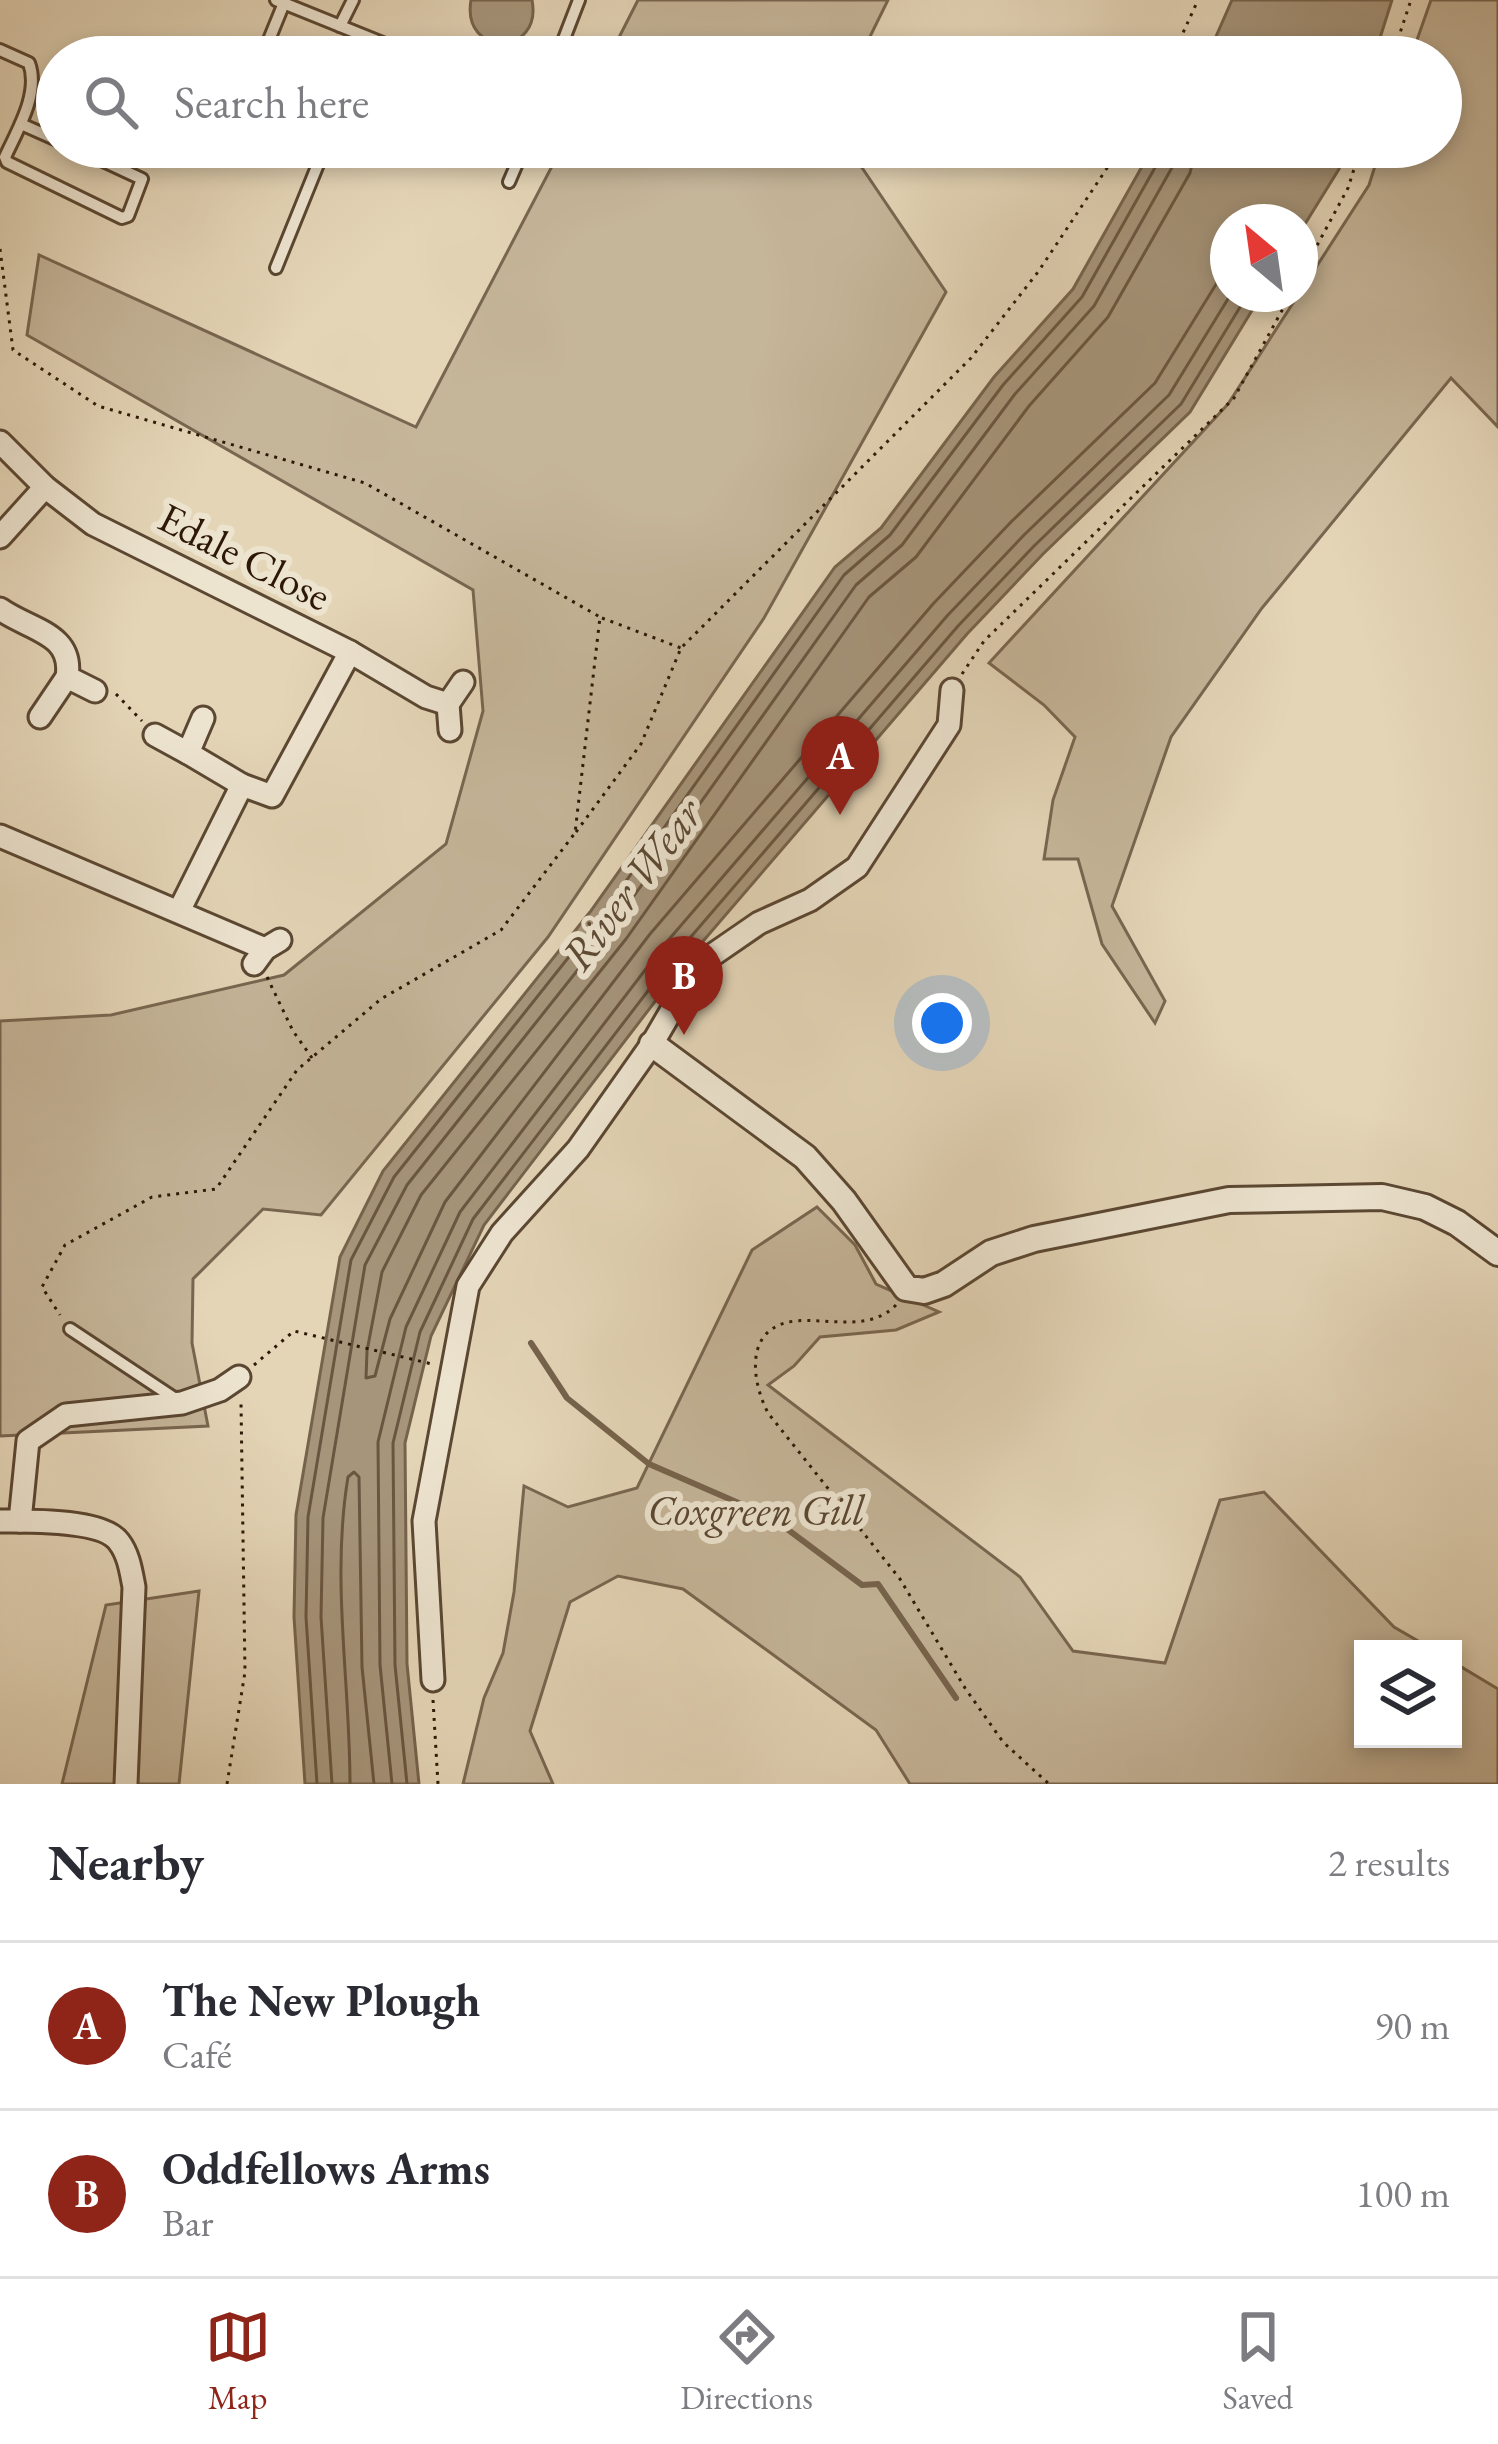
<!DOCTYPE html>
<html lang="en">
<head>
<meta charset="utf-8">
<style>
  body { margin:0; font-family:"EB Garamond",serif; background:#f7f7f7; color:#2b2b33 }
  .controls { position:absolute; right:36px; bottom:36px; display:grid; overflow:hidden; border-radius:0px; box-shadow:0 6px 18px #0003 }
  .controls button { width:108px; height:108px; display:grid; place-items:center; padding:0; border:0; border-bottom:3px solid #e1e1e2; background:#fff; color:#2b2b33; font:60px sans-serif }
  .compass { position:absolute; left:1210px; top:204px; width:108px; height:108px; border-radius:50%; background:#fff; box-shadow:0 6px 18px #0003; rotate:331deg }
  .you { position:absolute; left:942px; top:1023px; width:42px; height:42px; margin:-30px; border:9px solid #fff; border-radius:50%; background:#1a73e8; box-shadow:0 0 0 18px #1a73e833 }
  .badge { display:grid; place-items:center; width:78px; height:78px; border-radius:50%; background:#8f2418; color:#fff; font-size:39px; font-weight:700 }
  .pin { position:absolute; translate:-50% -99px; filter:drop-shadow(0 3px 6px #0008) }
  .pin::after { content:''; position:absolute; top:63px; width:42px; height:36px; background:inherit; clip-path:polygon(0 0,100% 0,50% 100%) }
  .list { margin:0; padding:0; list-style:none }
  h2 { display:flex; justify-content:space-between; align-items:center; height:156px; margin:0; padding:0 48px; font-size:51px }
  h2 small { font-size:39px; font-weight:400; color:#7c7c81 }
  .list li { display:grid; grid-template-columns:78px 1fr auto; gap:36px; align-items:center; box-sizing:border-box; height:168px; padding:0 48px; border-top:3px solid #e1e1e2 }
  .list b { display:block; font-size:45px; white-space:nowrap }
  .list p { margin:0; font-size:39px; white-space:nowrap; color:#7c7c81 }
  .list em { font-size:39px; font-style:normal; color:#7c7c81 }
  .icon { flex:none; width:66px; height:66px; fill:none; stroke:currentColor; stroke-width:2; stroke-linecap:round; stroke-linejoin:round }
  .map { position:relative; flex:none; width:1498px; height:1784px; overflow:hidden }
  .search { position:absolute; background:#fff; box-shadow:0 6px 18px #0003; left:36px; right:36px; top:36px; height:132px; display:flex; align-items:center; gap:30px; box-sizing:border-box; padding:0 42px; border-radius:66px; color:#7c7c81; font-size:45px }
  .sheet { height:492px; background:#fff }
  nav { display:flex; justify-content:space-around; align-items:center; box-sizing:border-box; height:168px; border-top:3px solid #e1e1e2; background:#fff; font-size:33px; color:#7c7c81 }
  nav a { display:grid; justify-items:center; gap:6px }
  nav .on { color:#8f2418 }
  .map>svg:first-child { display:block }
  .green { fill:#c5b599; stroke:#796650; stroke-width:3 }
  .water { fill:#a6957b; stroke:#76634c; stroke-width:3 }
  .lines { fill:none; stroke-linecap:round; stroke-linejoin:round }
  .shore { stroke:#6a5640; stroke-width:3 }
  .stream { stroke:#76634c; stroke-width:6 }
  .service-casing { stroke:#5b4732; stroke-width:16 }
  .minor-casing { stroke:#5b4732; stroke-width:27 }
  .tertiary-casing { stroke:#5b4732; stroke-width:30 }
  .path { stroke:#2d1806; stroke-width:3; stroke-dasharray:3 6; stroke-linecap:butt }
  .service { stroke:#ede4d0; stroke-width:10 }
  .minor { stroke:#ede4d0; stroke-width:21 }
  .tertiary { stroke:#ede4d0; stroke-width:24 }
  .labels { text-anchor:middle; stroke-width:12; stroke-linejoin:round; paint-order:stroke }
  .street-label { font-size:42px; fill:#2d1806; stroke:#ede4d0 }
  .park-label { font-size:42px; font-style:italic; fill:#5b4732; stroke:#ede4d0 }
  .water-label { font-size:45px; font-style:italic; fill:#5d4a35; stroke:#ede4d0 }
</style>
</head>
<body>
<div class="map">
<svg width="1498" height="1784" viewBox="0 0 1498 1784">
  <rect width="100%" height="100%" fill="#e4d5b7"/>
  <filter id="stains"><feTurbulence type="fractalNoise" baseFrequency=".00167" numOctaves="4"/><feColorMatrix values="0 0 0 0 .2 0 0 0 0 .09 0 0 0 0 .02 0 0 0 .5 -.17"/></filter>
  <radialGradient id="worn" r=".72"><stop offset=".6" stop-color="#630" stop-opacity="0"/><stop offset="1" stop-color="#630" stop-opacity=".3"/></radialGradient>
  <g class="green">
    <path d="M638,0H888L860,57H609Z"/>
    <path d="M1431,0H1498V427L1451,378L1262,608L1171,737L1112,906L1165,1001L1155,1023L1102,944L1078,859H1044L1053,800L1075,737L1044,705L989,663L1228,404L1369,185L1381,147H1441V57H1411Z"/>
    <path d="M562,147H848L946,292L764,618L548,937L321,1215L263,1209L193,1279L192,1343L208,1426L0,1436V1021L111,1015L284,975L446,844L483,711L473,590L27,335L39,255L416,427Z"/>
    <path d="M817,1207L855,1245L876,1284L939,1312L896,1330L820,1337L794,1366L768,1385L1020,1577L1073,1651L1165,1663L1220,1500L1264,1492L1394,1627L1432,1649H1363V1739H1453V1662L1498,1689V1784H910L876,1730L683,1589L618,1576L570,1602L530,1731L553,1784H463L484,1698L503,1653L514,1592L524,1486L568,1507L637,1488L752,1250Z"/>
    <path d="M199,1591L179,1784H62L106,1605Z"/>
  </g>
  <g class="water">
    <path d="M471,0H532C543,57 461,58 471,0Z"/>
    <path d="M1232,0H1392L1374,57H1207Z"/>
    <path d="M1153,147H1346L1339,169L1300,232V222H1228V294H1262L1190,412L1043,554L967,634L686,961L484,1225L431,1336L405,1443L407,1664L419,1784H305L294,1617L296,1515L340,1257L383,1171L590,912L835,567L881,528L994,377L1073,289Z"/>
  </g>
  <g class="lines">
    <g class="shore">
      <path d="M1196,147L1190,173L1108,317L1029,406L916,557L869,597L626,939L421,1195L382,1272L367,1351L366,1378L375,1376L390,1319L445,1202L650,934L933,604L1011,522L1155,383L1228,265"/>
      <path d="M317,1784L306,1617L308,1517L351,1260L394,1177L599,919L844,575L890,535L1003,385L1082,297L1161,157L1163,147"/>
      <path d="M332,1784L321,1617L323,1518L365,1265L407,1185L611,928L856,585L902,545L1015,394L1094,306L1174,164L1178,147"/>
      <path d="M350,1784C350,1680 331,1580 348,1477L354,1472L359,1477L362,1667L374,1784"/>
      <path d="M392,1784L380,1665L378,1442L406,1327L460,1212L665,944L947,616L1024,535L1169,395L1231,294"/>
      <path d="M407,1784L395,1665L393,1443L420,1332L473,1219L677,953L958,626L1034,546L1181,404L1248,294"/>
    </g>
    <path class="stream" d="M531,1343L567,1398L649,1464L771,1517L862,1585L878,1584L956,1698"/>
    <defs>
      <g id="service">
        <path d="M276,0L417,57"/>
        <path d="M340,26L353,0"/>
        <path d="M0,50L29,63C40,93 18,129 5,157L7,162L122,218L128,216L142,179L73,147"/>
        <path d="M262,57L284,3"/>
        <path d="M557,57L579,0"/>
        <path d="M21,124L57,140"/>
        <path d="M509,182L524,147"/>
        <path d="M276,268L325,147"/>
        <path d="M70,1329L177,1400"/>
      </g>
      <g id="minor">
        <path d="M0,442L45,487L93,524L350,652L426,697L448,704L463,682"/>
        <path d="M0,537L45,487"/>
        <path d="M0,609C29,630 74,633 67,677L95,691"/>
        <path d="M448,704L450,730"/>
        <path d="M40,717L67,677"/>
        <path d="M203,718L188,753L242,785"/>
        <path d="M155,735L188,753"/>
        <path d="M0,836L265,949"/>
        <path d="M179,911L242,785L272,796L350,652"/>
        <path d="M254,964L265,949L280,940"/>
        <path d="M0,1521C28,1521 103,1519 119,1542C129,1555 131,1572 134,1587L126,1784"/>
        <path d="M20,1521L28,1441L66,1415L182,1403L220,1390L239,1377"/>
        <path d="M433,1680L424,1521L468,1286L502,1233L578,1149L652,1044L698,965L759,923L810,900L857,867L949,725L952,690"/>
      </g>
      <path id="tertiary" d="M652,1044L805,1157L844,1201L906,1288L924,1291L944,1284L991,1253L1034,1239L1229,1200L1382,1197L1425,1207L1457,1223L1498,1253"/>
    </defs>
    <use href="#service" class="service-casing"/>
    <use href="#minor" class="minor-casing"/>
    <use href="#tertiary" class="tertiary-casing"/>
    <g class="path">
      <path d="M1172,57L1198,0"/>
      <path d="M1392,57L1411,0"/>
      <path d="M0,249L13,350L98,406L365,483L600,617L575,833L501,930L381,999L297,1070L216,1189L152,1197L65,1245L42,1287L60,1315"/>
      <path d="M1300,277L1348,188L1361,147"/>
      <path d="M602,618L681,648"/>
      <path d="M962,674L984,641L1234,398L1291,294"/>
      <path d="M116,694L142,721"/>
      <path d="M576,832L641,744L681,648L971,358L1038,272L1121,147"/>
      <path d="M267,977L293,1031L312,1058"/>
      <path d="M896,1305C870,1332 828,1318 795,1321C744,1327 751,1380 768,1413L900,1579L965,1688L1003,1742L1049,1784"/>
      <path d="M254,1365L294,1331L432,1364"/>
      <path d="M433,1700L438,1784"/>
      <path d="M227,1784L245,1672L241,1403"/>
    </g>
    <use href="#service" class="service"/>
    <use href="#minor" class="minor"/>
    <use href="#tertiary" class="tertiary"/>
  </g>
  <g class="labels">
    <g class="street-label">
      <text transform="translate(245 556) rotate(27)" y="15">Edale Close</text>
    </g>
    <g class="park-label">
      <text x="756" y="1525">Coxgreen Gill</text>
    </g>
    <g class="water-label">
      <text transform="translate(631 884) rotate(-53)" y="16">River Wear</text>
    </g>
  </g>
  <rect width="100%" height="100%" filter="url(#stains)"/>
  <rect width="100%" height="100%" fill="url(#worn)"/>
</svg>
<div class="controls">
<button><svg class="icon" aria-label="layers" viewBox="0 0 24 24"><path d="M12 4l9 5-9 5-9-5zM3 14l9 5 9-5"/></svg></button>
</div>
<svg class="compass" viewBox="-18 -18 36 36"><path d="M0-13l5 13h-10z" fill="#e53935"/><path d="M0 13l5-13h-10z" fill="#7c7c81"/></svg>
<div class="you"></div>
<div class="pin badge" style="left:840px;top:815px">A</div>
<div class="pin badge" style="left:684px;top:1035px">B</div>
<div class="search"><svg class="icon" aria-label="search" viewBox="0 0 24 24"><circle cx="10" cy="10" r="6"/><path d="M15 15l6 6"/></svg>Search here</div>
</div>
<section class="sheet">
<h2>Nearby<small>2 results</small></h2>
<ul class="list">
<li><span class="badge">A</span><div><b>The New Plough</b><p>Café</p></div><em>90 m</em></li>
<li><span class="badge">B</span><div><b>Oddfellows Arms</b><p>Bar</p></div><em>100 m</em></li>
</ul>
</section>
<nav>
<a class="on"><svg class="icon" aria-label="map" viewBox="0 0 24 24"><path d="M3 6l6-2 6 2 6-2v14l-6 2-6-2-6 2zM9 4v14M15 6v14"/></svg>Map</a>
<a><svg class="icon" aria-label="directions" viewBox="0 0 24 24"><path d="M12 3l9 9-9 9-9-9zM9 14v-3h6M13 9l2 2-2 2"/></svg>Directions</a>
<a><svg class="icon" aria-label="saved" viewBox="0 0 24 24"><path d="M7 4h10v16l-5-4-5 4z"/></svg>Saved</a>
</nav>
</body>
</html>
